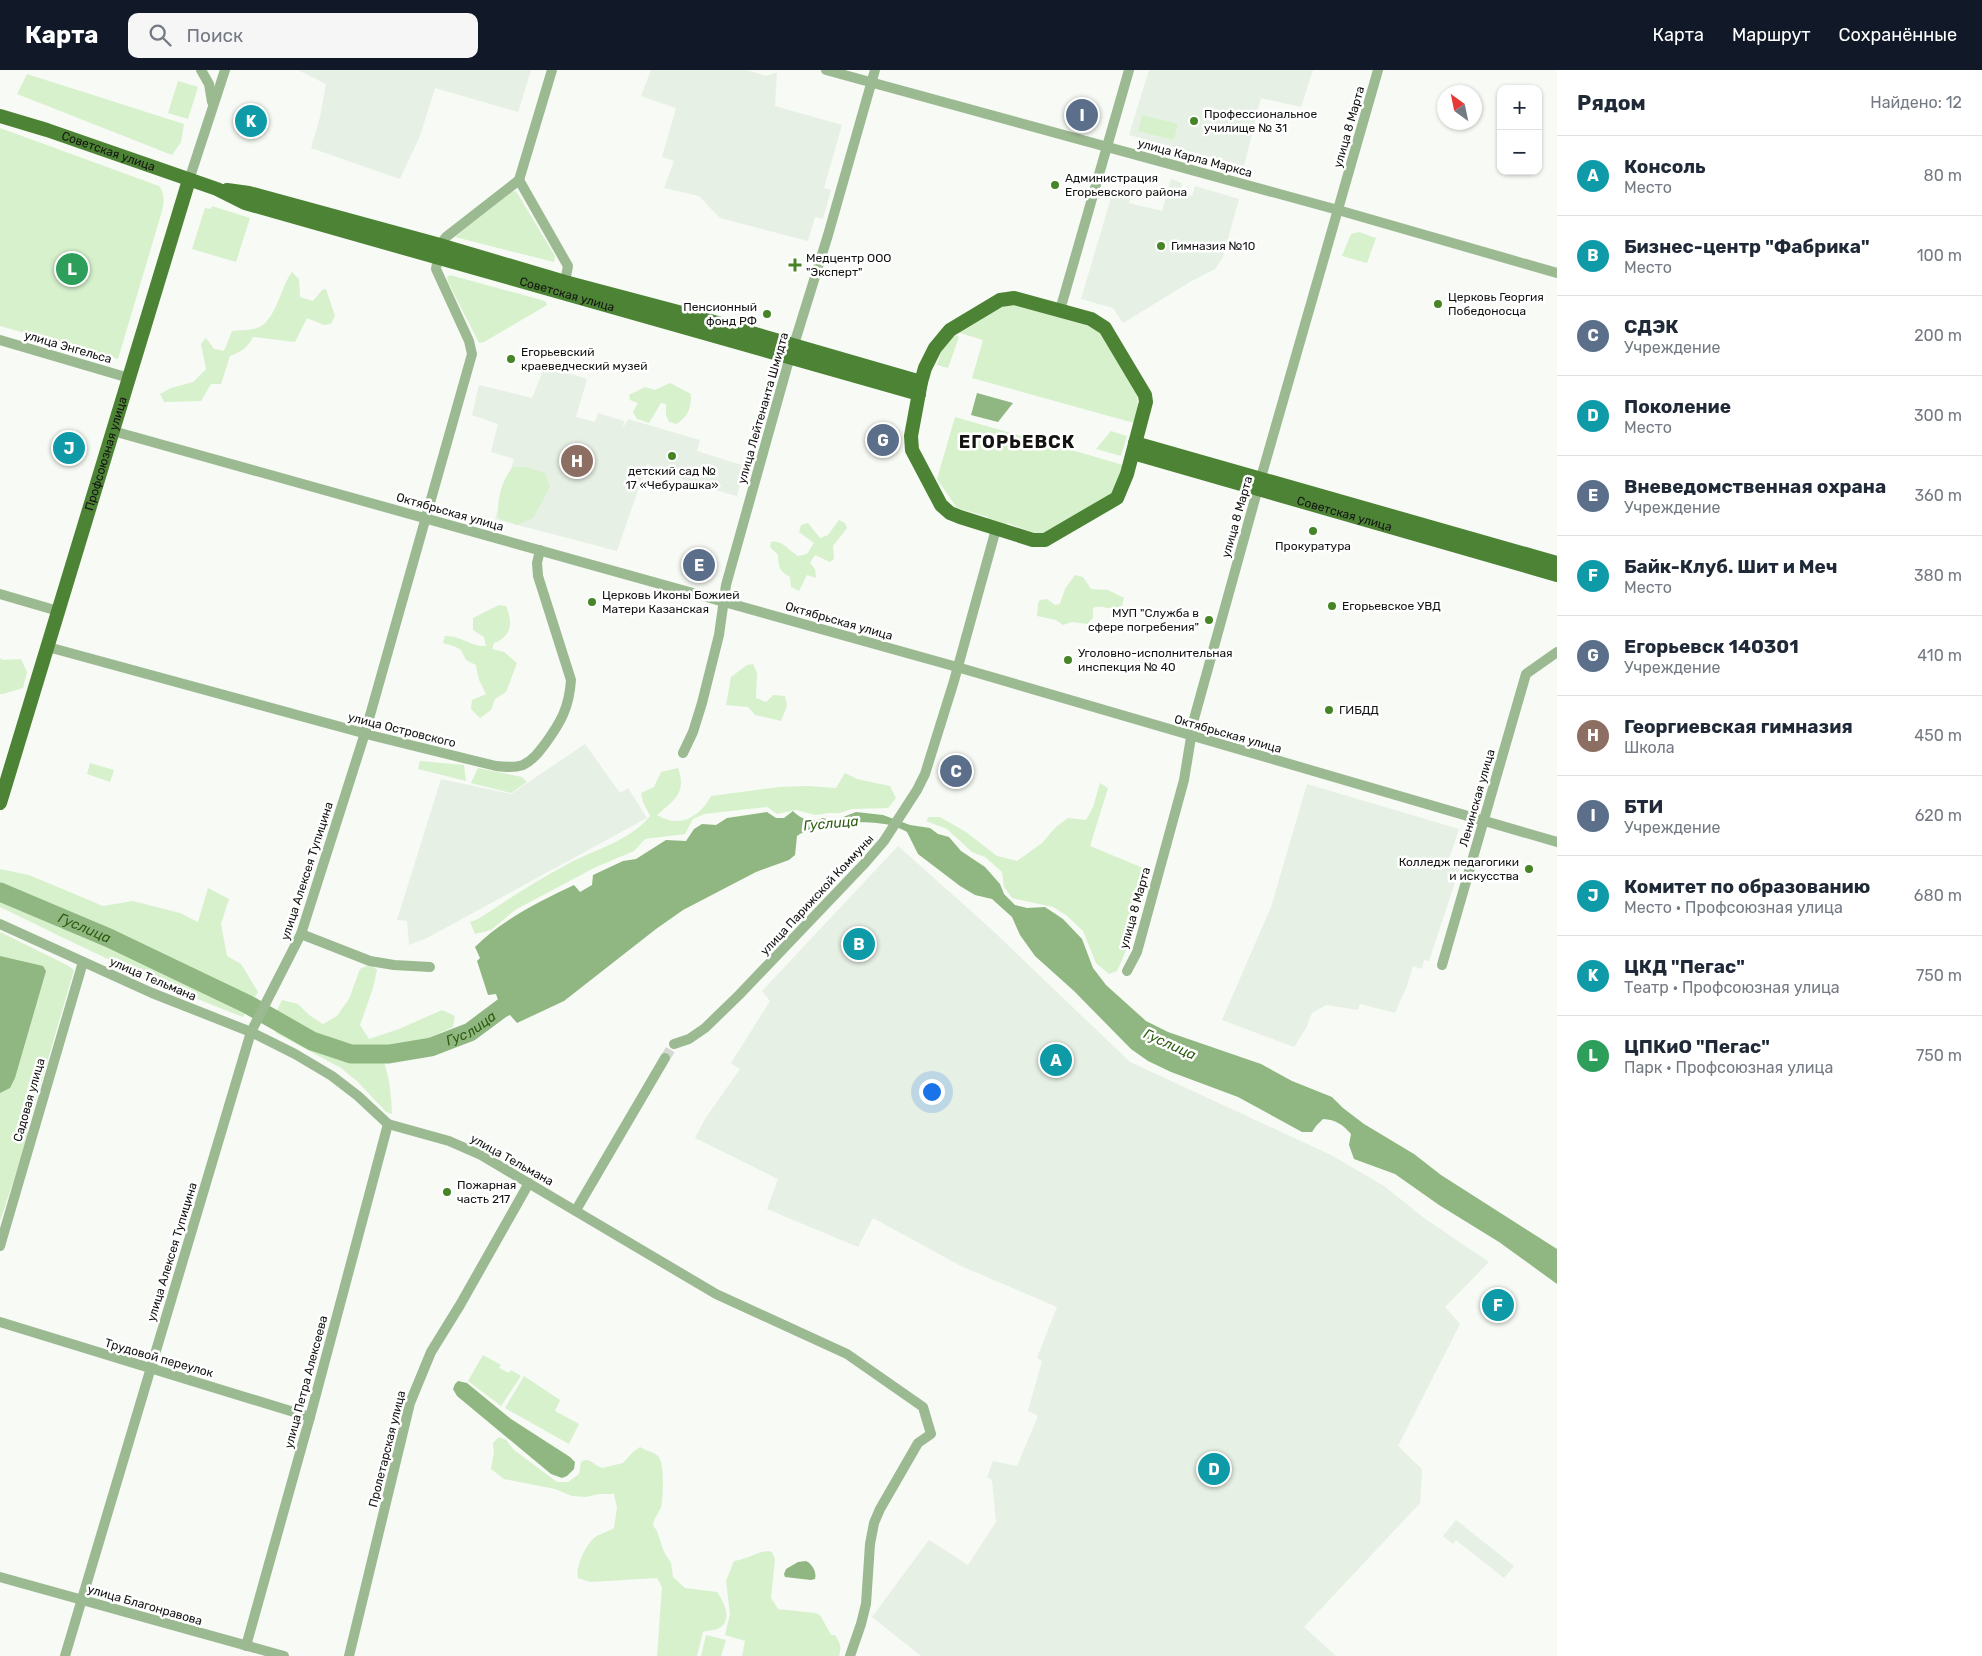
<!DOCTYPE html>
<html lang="ru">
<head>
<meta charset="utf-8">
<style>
  body { margin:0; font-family:Rubik,sans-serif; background:#f6f6f7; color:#1f2937 }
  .controls { position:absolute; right:15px; top:15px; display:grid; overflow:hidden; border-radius:10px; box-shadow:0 1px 4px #0004 }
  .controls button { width:45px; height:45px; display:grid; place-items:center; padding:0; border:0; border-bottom:1px solid #e0e1e3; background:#fff; color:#1f2937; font:25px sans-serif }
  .compass { position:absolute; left:1437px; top:15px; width:45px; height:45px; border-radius:50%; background:#fff; box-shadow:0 1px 4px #0004; rotate:327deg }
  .you { position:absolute; left:931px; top:1021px; width:18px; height:18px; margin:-12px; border:4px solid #fff; border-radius:50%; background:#1a73e8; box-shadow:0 0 0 8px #1a73e833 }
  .badge { display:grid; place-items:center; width:32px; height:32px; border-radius:50%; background:#111827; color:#fff; font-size:16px; font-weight:700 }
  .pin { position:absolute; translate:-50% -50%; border:2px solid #fff; box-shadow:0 1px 5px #0006 }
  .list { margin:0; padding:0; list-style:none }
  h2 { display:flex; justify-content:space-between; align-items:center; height:65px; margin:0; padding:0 20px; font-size:21px }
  h2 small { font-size:16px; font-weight:400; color:#747a83 }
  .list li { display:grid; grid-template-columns:32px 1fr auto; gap:15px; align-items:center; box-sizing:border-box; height:80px; padding:0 20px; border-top:1px solid #e0e1e3 }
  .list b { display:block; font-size:19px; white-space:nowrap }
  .list p { margin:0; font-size:16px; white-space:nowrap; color:#747a83 }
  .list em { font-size:16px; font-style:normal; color:#747a83 }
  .icon { flex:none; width:28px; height:28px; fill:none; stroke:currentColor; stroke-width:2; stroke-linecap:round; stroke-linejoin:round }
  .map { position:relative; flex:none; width:1557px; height:1586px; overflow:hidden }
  header { display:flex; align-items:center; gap:30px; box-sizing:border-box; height:70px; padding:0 25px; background:#111827; color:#fff }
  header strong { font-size:24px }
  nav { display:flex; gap:28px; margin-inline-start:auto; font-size:18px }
  .search { width:350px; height:45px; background:#f6f6f7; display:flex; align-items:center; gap:12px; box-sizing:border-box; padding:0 18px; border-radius:10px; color:#747a83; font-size:19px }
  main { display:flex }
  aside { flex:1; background:#fff }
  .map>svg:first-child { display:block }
  .built { fill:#e7f0e4 }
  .green { fill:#d7f1cd }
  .water { fill:#90b781 }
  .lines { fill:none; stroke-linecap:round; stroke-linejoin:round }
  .river { stroke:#90b781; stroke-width:19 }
  .minor-tunnel { stroke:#d5d8d3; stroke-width:10; stroke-dasharray:10 5; stroke-linecap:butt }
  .minor { stroke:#9cba91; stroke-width:10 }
  .major { stroke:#4d8335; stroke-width:14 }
  .poi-dot { fill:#468525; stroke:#fff; stroke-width:2 }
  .labels { text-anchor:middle; stroke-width:5; stroke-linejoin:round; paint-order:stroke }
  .poi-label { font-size:12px; fill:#131412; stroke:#fff; text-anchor:start }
  .street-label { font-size:12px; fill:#131412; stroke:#fff }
  .water-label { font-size:14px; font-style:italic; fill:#2a5b0e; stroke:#fff }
  .district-label { font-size:18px; font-weight:bold; letter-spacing:1px; fill:#131412; stroke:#fff }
</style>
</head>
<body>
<header>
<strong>Карта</strong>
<div class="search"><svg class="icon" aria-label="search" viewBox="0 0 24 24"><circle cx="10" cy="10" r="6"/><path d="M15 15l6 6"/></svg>Поиск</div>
<nav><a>Карта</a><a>Маршрут</a><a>Сохранённые</a></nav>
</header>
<main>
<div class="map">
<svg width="1557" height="1586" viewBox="0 0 1557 1586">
  <rect width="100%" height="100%" fill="#f7faf5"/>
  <g class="built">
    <path d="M298,0H531L518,42L435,18L420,66L400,109L311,78L320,47L326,14Z"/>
    <path d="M651,0H747L766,6L777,2L775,36L842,55L824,118L831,120L823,149L815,147L808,171L720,148L699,126L664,118L674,91L662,87L676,38L641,26Z"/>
    <path d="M1149,0H1313L1301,37L1261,28L1244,96L1129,65Z"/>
    <path d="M1171,109L1182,113L1180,122L1192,126L1195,116L1239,129L1223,187L1215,199L1190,212L1123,253L1113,238L1081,229L1113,121L1131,126L1129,133L1162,141Z"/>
    <path d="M545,296L587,309L576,347L595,352L598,343L624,351L623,358L628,349L700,370L697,381L745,396L737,426L693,414L647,394L617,481L495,449L514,389L491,382L498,354L472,345L479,315L532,328Z"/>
    <path d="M585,674L620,723L628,718L647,748L427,868L409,875L407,851L397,850L441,709L511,724Z"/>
    <path d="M1307,714L1459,759L1449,789L1461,794L1429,891L1424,890L1422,899L1413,896L1407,916L1395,943L1360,934L1358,940L1326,935L1312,943L1306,958L1294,977L1222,950L1271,837Z"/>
    <path d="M898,776L990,858L1130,992L1331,1085L1384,1116L1424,1148L1489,1192L1445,1237L1460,1254L1398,1376L1422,1399L1420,1433L1304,1557L1336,1586H921L872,1547L929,1470L968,1495L996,1452L992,1410L987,1407L993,1391L1017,1396L1038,1346L1028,1341L1042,1291L1037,1288L1057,1237L961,1196L873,1148L858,1177L767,1139L778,1109L695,1068L705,1049L740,999L731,993L770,931L762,921Z"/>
    <path d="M1456,1450L1514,1496L1504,1508L1456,1470L1453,1474L1443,1466Z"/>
  </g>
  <g class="green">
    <path d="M27,4L184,54L181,72L172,85L17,24Z"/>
    <path d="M178,11L198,17L188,49L168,43Z"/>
    <path d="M1142,45L1178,54L1174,70L1138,61Z"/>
    <path d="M0,58L159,116C165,124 164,132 162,141L118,289L0,256Z"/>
    <path d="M516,121L555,186L554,192L455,167L511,122Z"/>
    <path d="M212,136L250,148L236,192L192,179L205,138L211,139Z"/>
    <path d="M1359,162L1376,168L1367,193L1342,186L1351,164Z"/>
    <path d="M292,202L299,209L300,227L313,231L322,220L326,219L335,246L331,254L324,255L307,248L295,272L253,267C247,278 242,281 230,286L221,314H211L201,331L164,332L160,324L171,318L193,312L206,299L201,274L206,268L214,279L224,281L232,261C241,260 255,261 263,255C278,242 281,217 292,202Z"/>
    <path d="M450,205L545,231L547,235L484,272L479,273L448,212L447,207Z"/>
    <path d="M1013,232L1087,252L1099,260L1137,324L1138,338L1134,353L972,308L983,270L960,263L959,260L1003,233Z"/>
    <path d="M954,264L959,267L948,298L937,295L942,279Z"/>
    <path d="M670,313L691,324C691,338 689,345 677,354L669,352L666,345V334L661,333L649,353L637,349L633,342L638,333L630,330L629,325L645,317L655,320Z"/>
    <path d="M955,347L1028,368L1029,366L1034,369L1123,395L1115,421L1047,463H1035L1007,453L1006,455L988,449V447L957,438L937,409Z"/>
    <path d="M1111,361L1127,366L1121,386L1096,379Z"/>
    <path d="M513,397H526L545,403L550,417L533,448L517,455L498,448C497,430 501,411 513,397Z"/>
    <path d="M839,450L845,453L847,458L833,476L834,489L830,492L815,485L810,493L815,499L816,508L807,505L799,521L791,517L790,507C780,502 778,496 778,485L770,477L771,472C782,469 789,481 798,486L807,484L814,473L799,462L801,455L808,453L820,468L828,465Z"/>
    <path d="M1075,505L1083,507L1091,519L1108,520L1124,528L1122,536C1109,542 1103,534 1093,538V548L1087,554L1072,552L1063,555L1056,550L1037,546L1038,533L1040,530L1047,529L1055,535L1060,534L1065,519Z"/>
    <path d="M499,535L506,536C513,552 512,566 494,573L492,579L504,582L517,593L506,622L495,629L491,640L480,648L471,639L472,630L486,624L479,610L476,595L466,590L461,580L456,577L443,573L445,566C460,565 471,577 486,576L484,567L473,560V548Z"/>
    <path d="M0,588L3,590L21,589L27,602L23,618L3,624H0Z"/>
    <path d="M753,594L757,603L756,628L766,632L773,625L785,626L787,636L781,651L755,645L748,637L726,635L731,607L747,595Z"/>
    <path d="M420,691L464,695L466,711L418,699Z"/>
    <path d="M90,693L114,700L110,712L87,704Z"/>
    <path d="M478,698L522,707L527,712L511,723L471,713Z"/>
    <path d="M678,698C687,723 674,730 657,745C679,759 700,747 711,726L779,717L808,716L836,718L845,703L857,709L890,716L896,728L888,738L852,739L840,743H829L815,745L796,740L777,744L767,737L704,744L693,749L685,764L645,769L634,781L594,798L515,840L491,860L475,864L470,852L478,849C506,831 534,812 564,796C592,780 629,772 650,746L643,732L641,723L654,717L661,702Z"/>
    <path d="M1100,713L1108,718L1090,776L1143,798C1138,834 1134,868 1117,901L1109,904L1096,893L1083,861L1066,845L1053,837L1012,828L1004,817L1002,802L985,787L972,782L947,759L926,751L929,747H940L966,762L997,786L1017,791L1042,773L1056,757L1068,748L1086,750L1093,737Z"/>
    <path d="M0,799L29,805L103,836L133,831L180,843L198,852L208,818L229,829L221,854L227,886L241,894L258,922L243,947C159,915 80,876 0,837Z"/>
    <path d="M0,862L67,895L74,900L27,1061L29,1064L0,1151Z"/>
    <path d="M370,894L377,900L373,918L360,955L369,969L399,959L442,940L455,946L453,957L417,973L379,980C389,1001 391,1021 392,1044L386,1042L358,1012L341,998L276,963L277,940L282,930L298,934L309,945L323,954L337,946L349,929L360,899Z"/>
    <path d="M483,1285L501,1295L499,1298L509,1303L511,1300L521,1306L501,1336L468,1311Z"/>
    <path d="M524,1306L560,1330L555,1341L579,1354L569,1374L505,1338Z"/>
    <path d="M499,1367L506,1370L514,1380L557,1412H568L579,1404L581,1392C589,1386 594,1396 602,1398L623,1393L633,1382L640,1377C646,1381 654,1382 658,1386C665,1392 663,1430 661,1437C658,1444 654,1448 653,1455L657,1461L664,1482L671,1493L673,1507L685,1518L717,1522C724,1531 733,1551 719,1558C714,1561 708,1560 703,1562L697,1586H657L662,1517L657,1508L590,1512L578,1508C575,1499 585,1477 592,1470C596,1465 607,1462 614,1458L617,1438L614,1424H599L586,1427L572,1426L555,1419L504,1409L491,1399L494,1382L493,1373Z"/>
    <path d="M768,1481L772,1482L775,1489L771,1528L778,1539L815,1543L820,1545L831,1565H835C840,1573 842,1577 839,1586H742L745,1571L725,1565L730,1544L726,1511L734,1491C746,1490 756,1482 768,1481Z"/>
    <path d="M706,1565L726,1570L721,1586H701Z"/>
  </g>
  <g class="water">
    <path d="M977,323L1013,333L998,352L971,345Z"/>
    <path d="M793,741C802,750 812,753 823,748L833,751L856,742L883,745L910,755L930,758L938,764L949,767L961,781L985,797L1000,814L1004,824L1015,835L1027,838L1045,837L1063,849L1082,869L1093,898L1106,915L1146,951L1168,962L1261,994L1292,1011L1332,1027L1343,1038L1364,1054L1414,1084L1441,1105L1557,1179V1214L1499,1172L1439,1135L1395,1104L1354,1089L1349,1075L1351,1064C1342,1054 1336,1050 1323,1049L1316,1056L1312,1062H1302L1238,1027L1171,1002L1148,991L1131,979L1074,921L1035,886L1020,865L1012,847L992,829L975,825L960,816L918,784L907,762C903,760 898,757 893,756C869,749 817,752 797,766L795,785L789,790L756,802L683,840L656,859L564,931L517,953L510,945L501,949L493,935L498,930L496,924L488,925L477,891L480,888L475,877C500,851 542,830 574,815L580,822L592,815L593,805L623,791L636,789L666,770L686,771L694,759L702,754L716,755L727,748L767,742L776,748H784Z"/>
    <path d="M0,886L43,896L46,901L15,1008L10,1018L0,1023Z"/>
    <path d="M458,1311L467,1313L511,1349L570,1387L575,1392L574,1399L567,1406L562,1408L551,1404L457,1326L453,1319L455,1314Z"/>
    <path d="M806,1491C812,1494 817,1502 815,1509L811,1510L785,1507L784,1504L786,1499L798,1492Z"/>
  </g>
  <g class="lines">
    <path class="river" id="s1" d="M0,822L109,868L247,934L312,971L351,984H389L431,977L470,962L517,927"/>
    <path class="minor-tunnel" d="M665,988L674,974"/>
    <g class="minor">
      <path d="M201,0L209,14L212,32"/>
      <path d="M826,0L1338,140L1557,203"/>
      <path d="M189,110L225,0"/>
      <path d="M519,110L552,0"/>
      <path d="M1060,240L1129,0"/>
      <path d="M0,270L129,308"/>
      <path d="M113,361L957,597L1557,772"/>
      <path d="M0,524L58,541"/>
      <path d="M48,577L374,666L496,696C505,697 514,698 523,695C533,690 539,682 545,674C561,652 569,638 571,610L538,506L537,493L540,480"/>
      <path d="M683,683L693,662L702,633L719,565L726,515L787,297L828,165L875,0"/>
      <path d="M0,854L152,923L251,962L295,984L332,1006L358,1026L388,1054L449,1071L481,1085L716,1224L847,1284L923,1337L931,1364L918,1373L880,1439L874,1453L870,1474L866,1534L861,1554L850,1586"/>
      <path d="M301,864L370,891L394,895L430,897"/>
      <path d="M1442,895L1526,604L1557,582"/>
      <path d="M1127,901L1137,882L1184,710L1194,649L1258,418L1378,0"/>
      <path d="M674,974L689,969L705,958L739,925L865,793L884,771L917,720L925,704L954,611L996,459"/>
      <path d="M576,1140L665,988"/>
      <path d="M0,1176L83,892"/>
      <path d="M0,1252L310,1347"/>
      <path d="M0,1507L284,1586"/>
      <path d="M246,1576L310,1347L388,1054"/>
      <path d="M65,1586L251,962L301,864L365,663L472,284L469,271L436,199L440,175L446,167L519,110L568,196L565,212"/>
      <path d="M349,1586L410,1333L431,1282L460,1235L529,1113"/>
    </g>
    <g class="major">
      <path id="s2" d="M0,46L47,60L217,119L245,133L919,324"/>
      <path d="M227,120L249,123L440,175L565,212L686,244L921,312"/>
      <path d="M1014,228L1091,249L1105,258L1145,325L1146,332L1127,404L1117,428L1045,470H1033L960,447L950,443L941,435L912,380L911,366L921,312L925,298L935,278L950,260L1000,230Z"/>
      <path d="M1135,373L1557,493"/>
      <path id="s3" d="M1133,383L1557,505"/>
      <path id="s4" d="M0,733L189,110"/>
    </g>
  </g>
  <g class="poi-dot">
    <circle cx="1194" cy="51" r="5"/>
    <circle cx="1055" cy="115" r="5"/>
    <circle cx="1161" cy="176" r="5"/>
    <path d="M792.5 187.5h5v5h5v5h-5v5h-5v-5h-5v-5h5z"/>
    <circle cx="1438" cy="234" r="5"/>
    <circle cx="767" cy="244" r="5"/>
    <circle cx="511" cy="289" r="5"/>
    <circle cx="672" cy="386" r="5"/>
    <circle cx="1313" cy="461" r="5"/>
    <circle cx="592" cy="532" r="5"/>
    <circle cx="1332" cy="536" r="5"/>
    <circle cx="1209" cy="550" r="5"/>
    <circle cx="1068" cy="590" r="5"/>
    <circle cx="1329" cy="640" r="5"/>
    <circle cx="1529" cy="799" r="5"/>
    <circle cx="447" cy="1122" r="5"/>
  </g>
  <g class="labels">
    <g class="poi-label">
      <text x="1204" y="48">Профессиональное<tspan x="1204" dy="14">училище № 31</tspan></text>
      <text x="1065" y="112">Администрация<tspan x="1065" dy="14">Егорьевского района</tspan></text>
      <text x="1171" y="180">Гимназия №10</text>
      <text x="806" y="192">Медцентр ООО<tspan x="806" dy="14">"Эксперт"</tspan></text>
      <text x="1448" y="231">Церковь Георгия<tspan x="1448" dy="14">Победоносца</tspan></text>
      <text x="757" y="241" text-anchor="end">Пенсионный<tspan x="757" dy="14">фонд РФ</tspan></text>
      <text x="521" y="286">Егорьевский<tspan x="521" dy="14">краеведческий музей</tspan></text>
      <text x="672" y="405" text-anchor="middle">детский сад №<tspan x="672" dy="14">17 «Чебурашка»</tspan></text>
      <text x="1313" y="480" text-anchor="middle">Прокуратура</text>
      <text x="602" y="529">Церковь Иконы Божией<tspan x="602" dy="14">Матери Казанская</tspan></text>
      <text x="1342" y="540">Егорьевское УВД</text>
      <text x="1199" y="547" text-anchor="end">МУП "Служба в<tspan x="1199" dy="14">сфере погребения"</tspan></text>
      <text x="1078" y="587">Уголовно-исполнительная<tspan x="1078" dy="14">инспекция № 40</tspan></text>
      <text x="1339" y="644">ГИБДД</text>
      <text x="1519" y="796" text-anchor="end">Колледж педагогики<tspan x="1519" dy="14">и искусства</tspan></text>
      <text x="457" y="1119">Пожарная<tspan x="457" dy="14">часть 217</tspan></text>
    </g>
    <g class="street-label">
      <text transform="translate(1349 57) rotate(-74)" y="4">улица 8 Марта</text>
      <text dy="4" stroke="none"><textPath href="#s2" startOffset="114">Советская улица</textPath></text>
      <text transform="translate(1195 88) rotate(15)" y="4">улица Карла Маркса</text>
      <text dy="4" stroke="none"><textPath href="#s2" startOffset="595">Советская улица</textPath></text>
      <text transform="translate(68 277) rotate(16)" y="4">улица Энгельса</text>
      <text transform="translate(763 338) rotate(-74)" y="4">улица Лейтенанта Шмидта</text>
      <text dy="4" stroke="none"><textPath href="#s4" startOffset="365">Профсоюзная улица</textPath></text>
      <text transform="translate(450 442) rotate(16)" y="4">Октябрьская улица</text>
      <text dy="4" stroke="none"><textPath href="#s3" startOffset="220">Советская улица</textPath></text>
      <text transform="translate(1237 447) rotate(-74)" y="4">улица 8 Марта</text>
      <text transform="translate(839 551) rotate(16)" y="4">Октябрьская улица</text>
      <text transform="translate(402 660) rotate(14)" y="4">улица Островского</text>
      <text transform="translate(1228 664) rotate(16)" y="4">Октябрьская улица</text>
      <text transform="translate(1477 728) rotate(-74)" y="4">Ленинская улица</text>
      <text transform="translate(307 801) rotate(-72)" y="4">улица Алексея Тупицина</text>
      <text transform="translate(817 825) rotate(-47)" y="4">улица Парижской Коммуны</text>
      <text transform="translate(1135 838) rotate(-74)" y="4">улица 8 Марта</text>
      <text transform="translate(153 909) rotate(23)" y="4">улица Тельмана</text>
      <text transform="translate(29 1030) rotate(-74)" y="4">Садовая улица</text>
      <text transform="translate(512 1090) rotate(29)" y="4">улица Тельмана</text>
      <text transform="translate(172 1182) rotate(-73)" y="4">улица Алексея Тупицина</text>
      <text transform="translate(159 1288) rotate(16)" y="4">Трудовой переулок</text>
      <text transform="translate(306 1312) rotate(-75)" y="4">улица Петра Алексеева</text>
      <text transform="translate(387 1379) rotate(-76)" y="4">Пролетарская улица</text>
      <text transform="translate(145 1535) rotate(16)" y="4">улица Благонравова</text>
    </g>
    <g class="water-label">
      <text transform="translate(831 753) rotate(-5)" y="5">Гуслица</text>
      <text dy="5" stroke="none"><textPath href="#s1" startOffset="92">Гуслица</textPath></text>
      <text dy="5" stroke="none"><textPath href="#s1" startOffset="512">Гуслица</textPath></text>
      <text transform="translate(1170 974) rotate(24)" y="5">Гуслица</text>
    </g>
    <g class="district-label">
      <text x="1017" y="378">ЕГОРЬЕВСК</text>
    </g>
  </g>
</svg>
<div class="controls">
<button>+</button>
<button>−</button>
</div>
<svg class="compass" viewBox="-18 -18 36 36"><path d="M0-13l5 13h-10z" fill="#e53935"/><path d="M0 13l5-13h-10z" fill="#747a83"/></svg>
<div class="you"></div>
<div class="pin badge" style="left:1056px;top:990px;background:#0f9aa8">A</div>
<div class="pin badge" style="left:859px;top:874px;background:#0f9aa8">B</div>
<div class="pin badge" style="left:956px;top:701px;background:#5c6f8a">C</div>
<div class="pin badge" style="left:1214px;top:1399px;background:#0f9aa8">D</div>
<div class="pin badge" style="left:699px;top:495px;background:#5c6f8a">E</div>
<div class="pin badge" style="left:1498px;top:1235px;background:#0f9aa8">F</div>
<div class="pin badge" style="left:883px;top:370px;background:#5c6f8a">G</div>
<div class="pin badge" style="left:577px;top:391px;background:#8d6e63">H</div>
<div class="pin badge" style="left:1082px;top:45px;background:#5c6f8a">I</div>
<div class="pin badge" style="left:69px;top:378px;background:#0f9aa8">J</div>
<div class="pin badge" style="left:251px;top:51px;background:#0f9aa8">K</div>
<div class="pin badge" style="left:72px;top:199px;background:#2e9e5b">L</div>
</div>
<aside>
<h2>Рядом<small>Найдено: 12</small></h2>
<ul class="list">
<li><span class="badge" style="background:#0f9aa8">A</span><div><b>Консоль</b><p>Место</p></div><em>80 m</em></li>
<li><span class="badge" style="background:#0f9aa8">B</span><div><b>Бизнес-центр &quot;Фабрика&quot;</b><p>Место</p></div><em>100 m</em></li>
<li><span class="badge" style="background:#5c6f8a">C</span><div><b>СДЭК</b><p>Учреждение</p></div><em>200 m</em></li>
<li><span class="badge" style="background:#0f9aa8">D</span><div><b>Поколение</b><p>Место</p></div><em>300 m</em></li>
<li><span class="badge" style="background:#5c6f8a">E</span><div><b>Вневедомственная охрана</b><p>Учреждение</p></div><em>360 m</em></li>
<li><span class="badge" style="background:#0f9aa8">F</span><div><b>Байк-Клуб. Шит и Меч</b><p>Место</p></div><em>380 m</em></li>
<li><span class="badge" style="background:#5c6f8a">G</span><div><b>Егорьевск 140301</b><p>Учреждение</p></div><em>410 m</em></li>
<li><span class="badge" style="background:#8d6e63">H</span><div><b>Георгиевская гимназия</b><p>Школа</p></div><em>450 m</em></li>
<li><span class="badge" style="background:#5c6f8a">I</span><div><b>БТИ</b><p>Учреждение</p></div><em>620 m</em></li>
<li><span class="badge" style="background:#0f9aa8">J</span><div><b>Комитет по образованию</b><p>Место · Профсоюзная улица</p></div><em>680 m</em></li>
<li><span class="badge" style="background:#0f9aa8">K</span><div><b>ЦКД &quot;Пегас&quot;</b><p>Театр · Профсоюзная улица</p></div><em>750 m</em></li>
<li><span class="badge" style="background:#2e9e5b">L</span><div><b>ЦПКиО &quot;Пегас&quot;</b><p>Парк · Профсоюзная улица</p></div><em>750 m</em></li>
</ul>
</aside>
</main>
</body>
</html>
